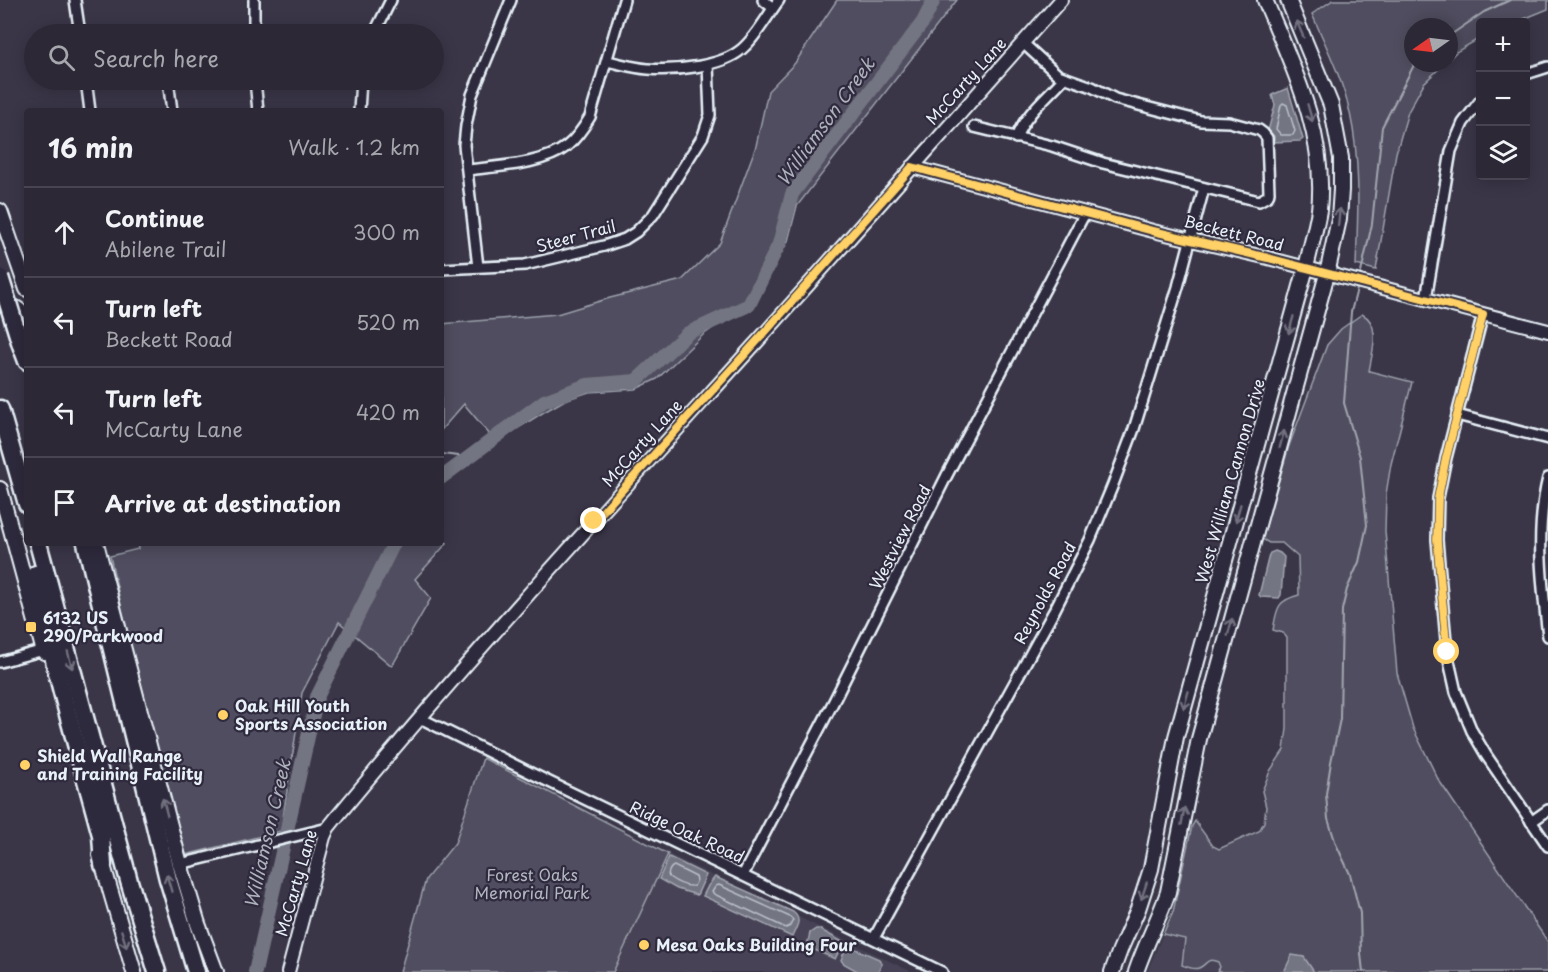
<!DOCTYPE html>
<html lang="en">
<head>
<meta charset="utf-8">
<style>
  body { margin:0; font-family:"Playpen Sans",sans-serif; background:#34303e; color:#f1f3f6 }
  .controls { position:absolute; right:18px; top:18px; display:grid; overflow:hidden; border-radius:6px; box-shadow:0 3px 15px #0003 }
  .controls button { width:54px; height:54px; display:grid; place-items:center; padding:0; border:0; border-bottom:2px solid #484451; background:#2c2836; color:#f1f3f6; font:30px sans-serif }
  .compass { position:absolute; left:1404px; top:18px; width:54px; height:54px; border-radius:50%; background:#2c2836; box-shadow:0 3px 15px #0003; rotate:256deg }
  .stop { position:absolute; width:18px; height:18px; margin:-14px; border:4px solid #ffd166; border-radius:50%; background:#fff }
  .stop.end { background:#ffd166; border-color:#fff; box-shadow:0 2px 6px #0008 }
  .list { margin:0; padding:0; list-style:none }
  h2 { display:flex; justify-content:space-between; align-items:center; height:78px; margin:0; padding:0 24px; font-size:26px }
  h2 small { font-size:20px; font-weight:400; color:#a6a6ad }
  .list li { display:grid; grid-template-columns:39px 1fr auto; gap:18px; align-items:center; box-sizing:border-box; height:90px; padding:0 24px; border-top:2px solid #484451 }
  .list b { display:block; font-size:22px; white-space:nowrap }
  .list p { margin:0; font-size:20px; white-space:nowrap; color:#a6a6ad }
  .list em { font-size:20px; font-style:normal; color:#a6a6ad }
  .icon { flex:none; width:33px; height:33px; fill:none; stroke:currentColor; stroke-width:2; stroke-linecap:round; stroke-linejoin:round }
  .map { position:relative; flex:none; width:1548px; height:972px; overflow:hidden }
  .search { position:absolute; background:#2c2836; box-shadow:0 3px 15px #0003; left:24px; top:24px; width:420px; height:66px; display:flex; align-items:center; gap:15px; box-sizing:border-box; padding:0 21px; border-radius:33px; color:#a6a6ad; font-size:22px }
  .panel { position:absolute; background:#2c2836; box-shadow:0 3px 15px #0003; left:24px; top:108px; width:420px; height:438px; border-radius:6px }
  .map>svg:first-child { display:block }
  .built { fill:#464354 }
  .green { fill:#504e5f; stroke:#9ca0ac; stroke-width:1.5 }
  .water { fill:#737482; stroke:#a2a6b1; stroke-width:1.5 }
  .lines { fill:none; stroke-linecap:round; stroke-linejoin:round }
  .shore { stroke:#b9bfc9; stroke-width:1.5 }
  .stream { stroke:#a2a6b1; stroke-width:2 }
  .river { stroke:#737482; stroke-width:14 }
  .minor-casing { stroke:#e8f1f8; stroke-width:14 }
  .tertiary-casing { stroke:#e8f1f8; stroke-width:16 }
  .secondary-casing { stroke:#e8f1f8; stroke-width:18 }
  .motorway-casing { stroke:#e8f1f8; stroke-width:21 }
  .minor { stroke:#2f2a3d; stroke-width:9 }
  .tertiary { stroke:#2f2a3d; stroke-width:12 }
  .secondary { stroke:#2f2a3d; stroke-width:14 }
  .motorway { stroke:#2f2a3d; stroke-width:16 }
  .motorway-bridge-casing { stroke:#e8f1f8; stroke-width:21; stroke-linecap:butt }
  .motorway-bridge { stroke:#2f2a3d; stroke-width:16 }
  .oneway { stroke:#70707e }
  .route { stroke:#ffd166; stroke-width:8 }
  .poi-dot { fill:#ffd166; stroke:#2f2a3d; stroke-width:2 }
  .labels { text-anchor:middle; stroke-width:4.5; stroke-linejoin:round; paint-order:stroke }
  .street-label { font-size:16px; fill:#e8f1f8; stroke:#2f2a3d }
  .poi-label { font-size:16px; font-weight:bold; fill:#e8f1f8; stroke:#2f2a3d; text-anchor:start }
  .park-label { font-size:16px; fill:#b3b8c2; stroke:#2f2a3d }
  .water-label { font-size:18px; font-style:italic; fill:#aeb2bd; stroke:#2f2a3d }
</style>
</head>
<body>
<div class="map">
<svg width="1548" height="972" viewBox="0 0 1548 972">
  <rect width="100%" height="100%" fill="#3a3648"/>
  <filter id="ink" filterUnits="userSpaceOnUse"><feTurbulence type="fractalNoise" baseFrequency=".0167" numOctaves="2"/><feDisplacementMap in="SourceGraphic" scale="12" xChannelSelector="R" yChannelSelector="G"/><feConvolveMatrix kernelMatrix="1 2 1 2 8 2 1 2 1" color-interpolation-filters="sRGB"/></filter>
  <g filter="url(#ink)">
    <g class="built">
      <path d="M668,854L912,972H613Z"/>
      <path d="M1163,934L1202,942L1222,944L1220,972H1147Z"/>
    </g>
    <g class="green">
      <path d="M837,0H957L797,206L788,241L771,273L748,304L703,335L657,379L636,389L589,392L565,400L544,412L496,442L464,404L441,430V324L557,314L610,298L682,280L720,243L756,146L768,91L795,63Z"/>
      <path d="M1333,0H1548V9L1516,22H1480V38L1456,52L1449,59V27H1413V63H1445L1424,83L1408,112L1396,153L1376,270L1356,265C1358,214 1361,163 1350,113C1342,78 1326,46 1312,14Z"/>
      <path d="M1362,314C1382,324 1372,353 1369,371L1412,382L1391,464L1386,494L1385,531L1397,673L1413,728L1438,779L1548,942V972H1217L1220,967L1218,962C1206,957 1208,964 1199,968C1193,970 1187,967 1182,965L1185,939L1163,934L1173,912L1192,826L1195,821L1213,846L1219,849L1259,831L1264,822L1266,807L1262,791L1270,771L1284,750L1287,729V638L1283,633L1273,630C1277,609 1276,601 1299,595L1298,557L1282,543H1269L1262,539L1289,446L1327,345L1341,329Z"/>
      <path d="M441,539L447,543L415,579L431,598L392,666L339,622L302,693L281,831L185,855C158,756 132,656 110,556L138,549L137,543H441Z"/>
      <path d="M483,758L668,854L613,972H400L426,879L455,843Z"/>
    </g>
    <g class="water">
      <path d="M1288,88L1303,139L1300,141L1274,142V136L1268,131L1275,105L1272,95Z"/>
      <path d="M1275,551L1280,553L1284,557L1281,595L1279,598L1261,597L1259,595L1269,555L1270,553Z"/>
      <path d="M669,857L706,875L697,895L677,889L659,879Z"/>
      <path d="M715,877L793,912C803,920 796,927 792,937L703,896L708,886Z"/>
      <path d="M816,929H819L841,941L842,945L835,959L808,947L807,946L810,933Z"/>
      <path d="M851,947L879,959L882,964L878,972H859L843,963L841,960L845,950Z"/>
      <path d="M1292,955L1304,957L1314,972H1284Z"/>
    </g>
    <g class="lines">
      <g class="shore">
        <path d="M1283,103L1287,105L1295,131L1293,135H1281L1276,129L1281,105Z"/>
        <path d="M674,866L696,877L697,880L694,886C685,887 676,882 669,877C667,874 670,867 674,866Z"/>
        <path d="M719,885L790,917L793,920L790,926L786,928L714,894L712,892L716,886Z"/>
      </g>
      <g class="stream">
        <path d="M1449,36L1484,12L1510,0"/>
        <path d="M1360,277L1372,224L1382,127L1415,63"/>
        <path d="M1358,285L1351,312L1344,403L1360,457L1367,525L1359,562L1347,589L1342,610L1340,719L1331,762L1326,794L1328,819L1336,844L1350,874L1360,913L1361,954L1363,972"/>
        <path d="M441,454L468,457"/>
      </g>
      <g class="river">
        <path d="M441,478L544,401L587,385L636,381L688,333L749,305L779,244L792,194L923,22L934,0"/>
        <path d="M255,972L317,697L394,543"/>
      </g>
      <defs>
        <g id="minor">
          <path d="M75,0L80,34"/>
          <path d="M254,0V34"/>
          <path d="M763,0L773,8"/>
          <path d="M374,34L391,0"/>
          <path d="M607,61C621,64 634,68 648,69C676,71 721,67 742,49C757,36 767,16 779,0"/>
          <path d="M1526,74L1548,67"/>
          <path d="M86,80L90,111"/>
          <path d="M168,80L172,111"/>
          <path d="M255,80L258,111"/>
          <path d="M359,111L361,80"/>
          <path d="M974,127L1052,146L1103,163L1259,201L1268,196L1269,192L1267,138L1263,133L1259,130L1229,122L1201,121L1115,99L1092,87L1058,75L1023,43"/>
          <path d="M1016,138C1025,114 1048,96 1064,78"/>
          <path d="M468,170C497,166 543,165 567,146C577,138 584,127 590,117L624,0"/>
          <path d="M478,267L464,145L466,126L472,95L511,0"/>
          <path d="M441,269L525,265L604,246L625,239L636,232L653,215L703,136L710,115L708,65"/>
          <path d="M1426,299L1451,151L1463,123L1480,101"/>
          <path d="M1483,314L1446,458L1438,498L1437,540L1447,652L1456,692L1472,731L1486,755L1548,846"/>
          <path d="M1457,415L1548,439"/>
          <path d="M1548,478C1535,531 1542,583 1548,636"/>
          <path d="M0,662L44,650"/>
          <path d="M420,718L541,778L942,972"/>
          <path d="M1531,822L1548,810"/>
          <path d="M180,864L328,828"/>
          <path d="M743,875L834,701L947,475L1085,213"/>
          <path d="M874,938L1054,611L1090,540L1112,487L1134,429L1178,287L1204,188"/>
        </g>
        <g id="tertiary">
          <path d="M912,167L1153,231L1268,258L1548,331"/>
          <path d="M288,972L324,837L328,828L340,813C473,652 615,498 756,343C859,229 959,114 1061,0"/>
        </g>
        <g id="secondary">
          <path d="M0,211L27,289"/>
          <path d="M1,304C14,305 19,309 27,318"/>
          <path d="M0,489L44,652"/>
          <path d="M96,543L180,864L198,924L216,972"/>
          <path d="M100,855L134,972"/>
          <path d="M1112,972L1120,950L1138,909L1151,869L1176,737L1306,268C1310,249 1316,229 1319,210C1327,135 1293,67 1265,0"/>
          <path d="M1136,972C1145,945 1159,919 1168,892L1199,739L1327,274L1339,219L1341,190V158L1331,105L1288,0"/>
        </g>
        <g id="motorway">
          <path d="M21,345L27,361"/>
          <path d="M0,409L27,504"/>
          <path d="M38,543L129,881L157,972"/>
          <path d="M86,543L168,879L196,972"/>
          <path d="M36,574C51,662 78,749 101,835L103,865"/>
        </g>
      </defs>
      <use href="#minor" class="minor-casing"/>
      <use href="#tertiary" class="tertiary-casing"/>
      <use href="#secondary" class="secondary-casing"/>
      <use href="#motorway" class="motorway-casing"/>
      <use href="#minor" class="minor"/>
      <use href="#tertiary" class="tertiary"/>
      <use href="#secondary" class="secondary"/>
      <use href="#motorway" class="motorway"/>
      <defs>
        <path id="motorway-bridge" d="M0,277L21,345"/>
      </defs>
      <use href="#motorway-bridge" class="motorway-bridge-casing"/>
      <use href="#motorway-bridge" class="motorway-bridge"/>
    </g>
    <defs><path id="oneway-shaft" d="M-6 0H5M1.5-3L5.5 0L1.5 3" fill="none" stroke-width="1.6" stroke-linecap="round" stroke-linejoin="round" transform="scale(1.5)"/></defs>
    <g class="oneway">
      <use href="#oneway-shaft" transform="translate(1300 29) rotate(-113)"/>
      <use href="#oneway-shaft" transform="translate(1310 113) rotate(74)"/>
      <use href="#oneway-shaft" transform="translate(1339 217) rotate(-84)"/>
      <use href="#oneway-shaft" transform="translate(1291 325) rotate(106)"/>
      <use href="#oneway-shaft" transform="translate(1282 439) rotate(-75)"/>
      <use href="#oneway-shaft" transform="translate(1238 513) rotate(106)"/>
      <use href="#oneway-shaft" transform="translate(1230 627) rotate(-75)"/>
      <use href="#oneway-shaft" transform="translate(70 660) rotate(75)"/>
      <use href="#oneway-shaft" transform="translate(1186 700) rotate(106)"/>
      <use href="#oneway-shaft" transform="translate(165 807) rotate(-105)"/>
      <use href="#oneway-shaft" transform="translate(1183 816) rotate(-80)"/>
      <use href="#oneway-shaft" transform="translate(169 883) rotate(-106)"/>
      <use href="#oneway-shaft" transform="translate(1144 891) rotate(108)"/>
      <use href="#oneway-shaft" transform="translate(124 939) rotate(73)"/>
    </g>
  </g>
  <g class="lines" filter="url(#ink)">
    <path class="route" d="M594,521L757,341L912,167L1153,231L1268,258L1483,314L1446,458L1438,498L1437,540L1447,652"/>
  </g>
  <g class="poi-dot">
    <rect x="25" y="621" width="12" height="12" rx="3"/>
    <circle cx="223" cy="715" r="6"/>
    <circle cx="25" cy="765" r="6"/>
    <circle cx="644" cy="945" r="6"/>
  </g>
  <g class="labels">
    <g class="street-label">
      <text transform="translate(966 81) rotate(-48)" y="6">McCarty Lane</text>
      <text transform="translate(1234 233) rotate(14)" y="6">Beckett Road</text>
      <text transform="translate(576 236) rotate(-15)" y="6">Steer Trail</text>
      <text transform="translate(642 443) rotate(-48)" y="6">McCarty Lane</text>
      <text transform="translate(1230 481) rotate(-74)" y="6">West William Cannon Drive</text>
      <text transform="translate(900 537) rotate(-63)" y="6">Westview Road</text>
      <text transform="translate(1045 593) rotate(-62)" y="6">Reynolds Road</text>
      <text transform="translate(687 832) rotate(25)" y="6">Ridge Oak Road</text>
      <text transform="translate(296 883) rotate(-74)" y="6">McCarty Lane</text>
    </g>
    <g class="poi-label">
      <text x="43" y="624">6132 US<tspan x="43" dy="18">290/Parkwood</tspan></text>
      <text x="235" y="712">Oak Hill Youth<tspan x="235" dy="18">Sports Association</tspan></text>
      <text x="37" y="762">Shield Wall Range<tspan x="37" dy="18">and Training Facility</tspan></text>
      <text x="656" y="951">Mesa Oaks Building Four</text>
    </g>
    <g class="park-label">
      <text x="532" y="881">Forest Oaks<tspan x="532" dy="18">Memorial Park</tspan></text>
    </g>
    <g class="water-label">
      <text transform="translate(826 122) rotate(-54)" y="6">Williamson Creek</text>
      <text transform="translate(268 834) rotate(-77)" y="6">Williamson Creek</text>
    </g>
  </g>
</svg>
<div class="controls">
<button>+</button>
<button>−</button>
<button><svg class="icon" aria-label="layers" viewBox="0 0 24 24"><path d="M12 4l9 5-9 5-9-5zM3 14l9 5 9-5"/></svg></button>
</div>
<svg class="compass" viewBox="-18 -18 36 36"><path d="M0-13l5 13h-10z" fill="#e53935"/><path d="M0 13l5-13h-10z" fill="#a6a6ad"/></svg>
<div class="stop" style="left:1447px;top:652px"></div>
<div class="stop end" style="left:594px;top:521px"></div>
<div class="search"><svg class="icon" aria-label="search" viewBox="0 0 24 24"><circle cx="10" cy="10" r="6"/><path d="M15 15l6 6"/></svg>Search here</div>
<section class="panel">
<h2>16 min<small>Walk · 1.2 km</small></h2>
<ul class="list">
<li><svg class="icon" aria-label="ahead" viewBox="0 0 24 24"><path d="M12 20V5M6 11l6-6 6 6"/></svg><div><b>Continue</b><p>Abilene Trail</p></div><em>300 m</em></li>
<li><svg class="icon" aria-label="left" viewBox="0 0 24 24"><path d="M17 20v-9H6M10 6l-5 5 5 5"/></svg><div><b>Turn left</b><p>Beckett Road</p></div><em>520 m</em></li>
<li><svg class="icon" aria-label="left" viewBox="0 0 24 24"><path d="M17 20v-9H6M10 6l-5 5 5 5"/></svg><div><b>Turn left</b><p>McCarty Lane</p></div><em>420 m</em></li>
<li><svg class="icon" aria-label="arrive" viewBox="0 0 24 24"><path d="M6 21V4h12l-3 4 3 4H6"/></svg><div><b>Arrive at destination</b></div></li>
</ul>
</section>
</div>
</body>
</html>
